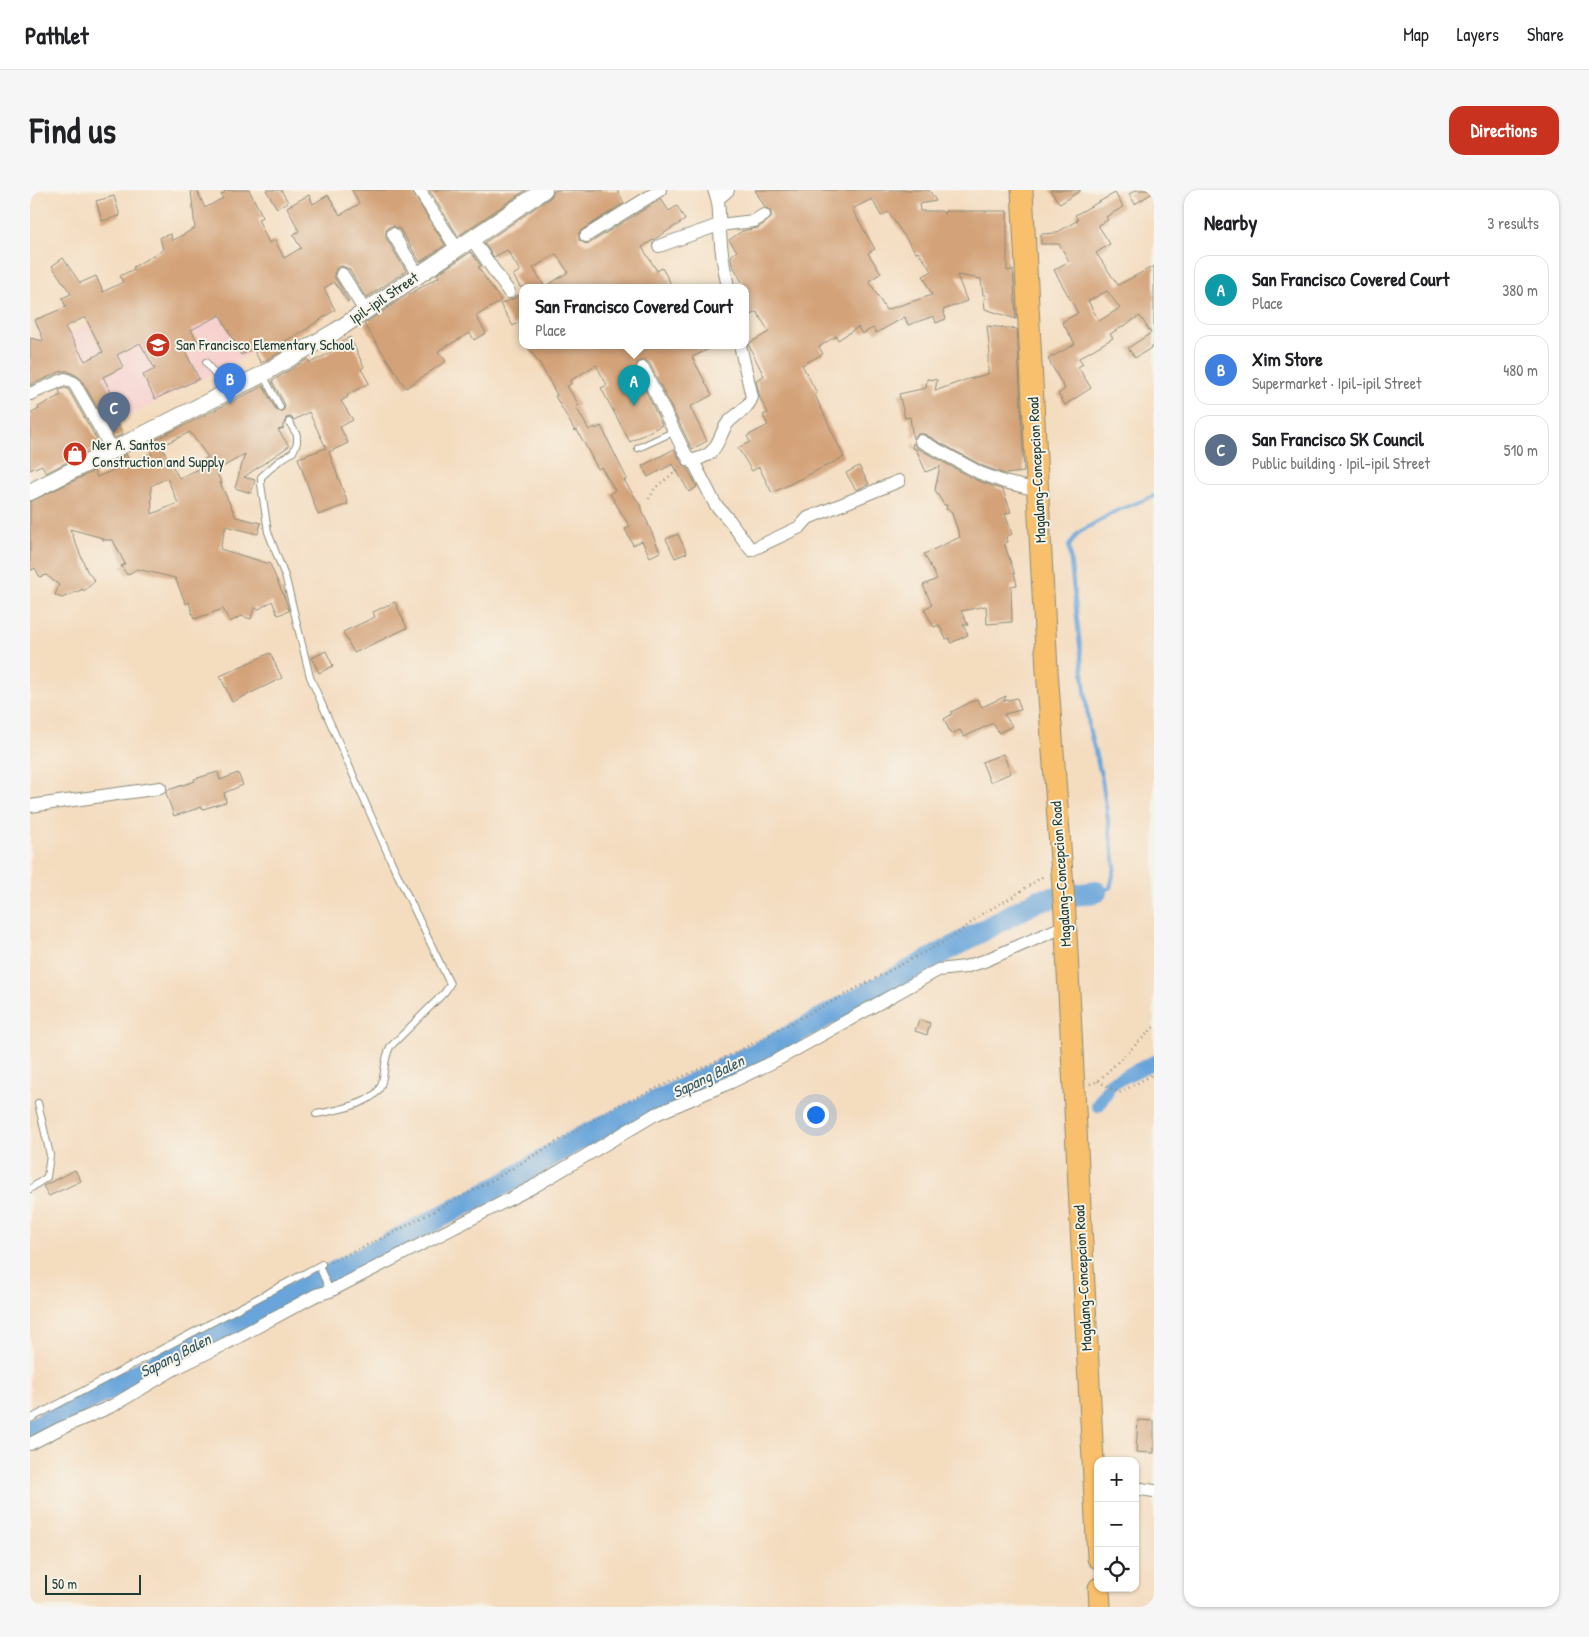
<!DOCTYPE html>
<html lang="en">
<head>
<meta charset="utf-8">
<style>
  body { margin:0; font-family:"Patrick Hand",sans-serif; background:#f6f6f6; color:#202124 }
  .controls { position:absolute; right:15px; bottom:15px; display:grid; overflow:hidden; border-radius:10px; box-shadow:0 1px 4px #0004 }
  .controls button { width:45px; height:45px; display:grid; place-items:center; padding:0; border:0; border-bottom:1px solid #e0e0e0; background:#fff; color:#202124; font:25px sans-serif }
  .scale { position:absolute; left:15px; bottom:12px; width:96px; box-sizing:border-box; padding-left:5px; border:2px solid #1f3d34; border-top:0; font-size:14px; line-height:18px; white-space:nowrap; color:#1f3d34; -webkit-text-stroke:4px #f7f3e8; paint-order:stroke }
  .you { position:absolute; left:785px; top:924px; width:18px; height:18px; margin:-12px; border:4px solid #fff; border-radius:50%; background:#1a73e8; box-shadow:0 0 0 8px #1a73e833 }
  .badge { display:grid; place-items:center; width:32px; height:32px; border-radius:50%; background:#c8321e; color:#fff; font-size:16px; font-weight:700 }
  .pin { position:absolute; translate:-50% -41px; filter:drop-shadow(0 1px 2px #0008) }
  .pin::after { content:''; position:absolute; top:26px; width:18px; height:15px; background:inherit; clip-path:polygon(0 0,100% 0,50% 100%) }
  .popup { position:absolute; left:489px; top:94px; width:230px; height:65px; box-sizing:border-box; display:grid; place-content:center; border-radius:10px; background:#fff; filter:drop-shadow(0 1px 4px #0005); font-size:16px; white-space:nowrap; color:#757577 }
  .popup b { font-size:19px; color:#202124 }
  .popup::after { content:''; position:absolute; left:50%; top:100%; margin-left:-10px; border:10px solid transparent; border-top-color:#fff }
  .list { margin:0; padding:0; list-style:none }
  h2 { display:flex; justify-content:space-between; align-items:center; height:65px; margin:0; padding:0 20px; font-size:21px }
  h2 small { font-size:16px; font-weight:400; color:#757577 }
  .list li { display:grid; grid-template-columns:32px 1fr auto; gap:15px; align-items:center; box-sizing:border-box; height:70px; margin:0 10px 10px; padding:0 10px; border:1px solid #e0e0e0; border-radius:15px }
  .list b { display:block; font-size:19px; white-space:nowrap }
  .list p { margin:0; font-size:16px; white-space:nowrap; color:#757577 }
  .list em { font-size:16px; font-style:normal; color:#757577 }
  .icon { flex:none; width:28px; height:28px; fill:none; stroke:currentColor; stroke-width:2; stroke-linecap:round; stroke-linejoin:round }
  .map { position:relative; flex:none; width:1124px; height:1417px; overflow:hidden; border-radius:15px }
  header { display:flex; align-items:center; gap:30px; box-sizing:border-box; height:70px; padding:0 25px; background:#fff; border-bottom:1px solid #e0e0e0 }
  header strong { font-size:24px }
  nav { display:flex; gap:28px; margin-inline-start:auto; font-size:18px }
  .intro { display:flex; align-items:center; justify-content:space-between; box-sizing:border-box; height:120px; padding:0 30px }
  h1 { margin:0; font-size:35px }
  .button { padding:12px 22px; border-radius:15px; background:#c8321e; color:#fff; font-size:18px; font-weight:700 }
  main { display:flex; gap:30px; padding:0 30px }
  aside { flex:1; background:#fff; border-radius:15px; box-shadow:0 1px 4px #0004 }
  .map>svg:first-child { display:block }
  .built { fill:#f7d0ce }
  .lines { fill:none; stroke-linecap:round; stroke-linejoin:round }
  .stream { stroke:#69a5da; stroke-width:4 }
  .canal { stroke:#69a5da; stroke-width:14 }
  .river { stroke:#69a5da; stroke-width:22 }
  .building { fill:#d3a278; fill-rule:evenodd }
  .service-casing { stroke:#8a8c7a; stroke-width:8 }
  .minor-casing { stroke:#8a8c7a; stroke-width:14 }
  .tertiary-casing { stroke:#8a8c7a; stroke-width:18 }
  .primary-casing { stroke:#8a8c7a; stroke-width:23 }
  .path { stroke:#8a8c7a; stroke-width:2.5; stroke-dasharray:1 4; stroke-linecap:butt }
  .service { stroke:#fff; stroke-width:6 }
  .minor { stroke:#fff; stroke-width:12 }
  .tertiary { stroke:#fff; stroke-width:16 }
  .primary { stroke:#f8bf6c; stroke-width:21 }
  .labels { text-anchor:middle; stroke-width:4; stroke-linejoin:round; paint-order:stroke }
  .street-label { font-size:15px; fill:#1f3d34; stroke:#f7f3e8 }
  .poi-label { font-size:15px; fill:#1f3d34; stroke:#f7f3e8; text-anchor:start }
  .water-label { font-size:16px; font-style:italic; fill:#355c66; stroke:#f7f3e8 }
</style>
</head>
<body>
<header>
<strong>Pathlet</strong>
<nav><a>Map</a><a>Layers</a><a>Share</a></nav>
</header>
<div class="intro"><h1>Find us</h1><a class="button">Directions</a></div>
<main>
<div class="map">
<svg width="1124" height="1417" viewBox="0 0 1124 1417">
  <rect width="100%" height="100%" fill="#f7f3e8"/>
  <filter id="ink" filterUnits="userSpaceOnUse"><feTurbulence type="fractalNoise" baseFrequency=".02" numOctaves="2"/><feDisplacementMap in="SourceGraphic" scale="10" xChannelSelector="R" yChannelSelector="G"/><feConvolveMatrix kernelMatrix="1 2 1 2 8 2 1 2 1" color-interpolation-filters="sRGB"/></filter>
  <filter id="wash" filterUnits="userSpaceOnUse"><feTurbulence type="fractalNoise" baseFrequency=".0096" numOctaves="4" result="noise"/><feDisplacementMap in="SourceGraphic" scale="20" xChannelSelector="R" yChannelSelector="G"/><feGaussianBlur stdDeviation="1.12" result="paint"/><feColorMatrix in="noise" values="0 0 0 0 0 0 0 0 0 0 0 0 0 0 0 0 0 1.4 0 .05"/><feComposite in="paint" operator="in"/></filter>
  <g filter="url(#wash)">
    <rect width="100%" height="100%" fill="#f4dcbf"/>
    <path class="built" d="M186,68L231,159L73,239L25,151Z"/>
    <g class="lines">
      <path class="stream" d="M1066,702L1080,698L1085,677L1072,589L1059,538L1039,356L1048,343L1086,321L1124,306"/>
      <g class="canal">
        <path d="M1081,893L1124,872"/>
        <path d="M1068,915L1077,901"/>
      </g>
      <g class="river">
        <path d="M295,1087L474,994L550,948L743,855L1009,710L1066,702"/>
        <path d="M0,1240L290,1089"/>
      </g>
    </g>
    <g id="blocks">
      <g class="building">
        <path d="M161,0H167L175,18L193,8L191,4L195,3L194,0H219L233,27L228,29L239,53L245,50L254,68L271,58L263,45L269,41L257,17L279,5L283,14L298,5L310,25L329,14L322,0H381L415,55L390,72L370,39L363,36L358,37L356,41V48L376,81L336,108L319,79L312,76L307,77L304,84L305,88L319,111L318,112L304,92L294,98L305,120L279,137V138L255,151L259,157L231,173L223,159L211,165L190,125L161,140L168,152L154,159L169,189L125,209L113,185L125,179L110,153L87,165L93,177L73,187L85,210L76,214L86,236L88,234L93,244L85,248L51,189L47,186L38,181H32L0,195V148L14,151L5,130L36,117L32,108L41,104L22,76L33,68L50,93L66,86L73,102L93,92L90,86L104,79L103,77L133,60L130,47L141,44L142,51L165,38ZM55,127L73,162L55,171L35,137Z"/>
        <path d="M236,0H251L258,12L247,18Z"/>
        <path d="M399,0H496L428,46Z"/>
        <path d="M525,0H587L594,13L549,42V50L556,54L560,53L631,9L639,21L647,16L655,30L612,57L627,81L632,78L640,92L639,93L641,97H515L538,82L526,64L503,78L515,97H490L483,85L490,81L477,60L464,67L454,53L520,8Z"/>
        <path d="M725,0H899L906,11L889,14L890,21H912L914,24L915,21H977V81L983,80L984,94L986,129L955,119L954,110L956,105H953L951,89L927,85L937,111L913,120L916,129L906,133L904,126L878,135L875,127L846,143L843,138L832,144L828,137L808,150L806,146L789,157L793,164L772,175L787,203L785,205L814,267L742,303L729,277L722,281L708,258L720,252L717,246L738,235L733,225L738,223L730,208L726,190L734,186L718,154L739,142L727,122L715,129V97L702,74L701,66L707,61L699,50L712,41L728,38L741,28V21L735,17ZM842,9L851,26L858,22L886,63L888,62L902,81L893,86L902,105L856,120L839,91L851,83L838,63L845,59L822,19Z"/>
        <path d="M1020,0H1051L1030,14Z"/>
        <path d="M1106,0H1124V2L1105,14L1099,4Z"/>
        <path d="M1085,3L1093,17L1076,27L1078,30L1068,35L1080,54L1066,63L1088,95L1124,76V156L1105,168L1098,158L1121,143L1110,126L1080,144L1083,148L1049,168L1053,174L1048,177L1061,198L1035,215L1028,204L1035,199L1018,169L1045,154L1032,132L1048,123L1024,80L1039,71L1029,54H1011V44L1026,43L1048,30L1045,25ZM1077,101L1090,118L1069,131L1058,111Z"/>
        <path d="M84,6L90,26L72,31L66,11Z"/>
        <path d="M441,62L451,76L448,77L471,111L446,126L456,143L444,150L440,143L408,161L416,171L376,198L334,134L374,107L409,87L407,84Z"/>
        <path d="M493,102V130L483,136L470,114L483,109Z"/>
        <path d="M957,136L987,139L994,282L975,284L953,276L894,244H887L883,249L880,227L875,228L869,204L896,198L897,189L907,190L905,201L935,190L958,184V165L960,164Z"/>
        <path d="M320,147L334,177L331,179L339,193L317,205L318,207L311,211L323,230L310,237L318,253L299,262L318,314L288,325L268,268L296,258L279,222L264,230L261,227L256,228L255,234L252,236L254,238L248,240L259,256L214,287L225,290L221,303L205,298L215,264L186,281L192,294L190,293L206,327L231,333L228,344L196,336L190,359L240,374L256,411L259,421L248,425L242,411L229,419L224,418L221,429L211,426L200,432L193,419L164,429L159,412L156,414L145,388L107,379L97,385L91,376L95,374L83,350H73V348L40,339L57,381L65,391L54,401L53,399L32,408L25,405L29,395L16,385L10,387L5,378L0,381V312L64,281L67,287L91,277L87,269L96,264L101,274H103L122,265L117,254L233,196L246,220L252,222L254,219L255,215L242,191L278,169L280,173L298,164L306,158L305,155ZM160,242L178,267L166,274L169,279L149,288L131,256ZM137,288L148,313L122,324L121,296Z"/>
        <path d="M497,155H688L662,167L682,205L660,217L677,251L662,259L620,174L617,171L613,170L607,173L606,181L632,235L600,252L571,198L577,195L566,175L540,191L541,194L537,196L549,215L546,217L559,240L565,237L566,239L571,236L597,289L594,290L610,315L630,362L620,367L612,351L603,355L595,339L600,337L580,304L585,300L571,277L568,279L547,240L545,241L525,206L527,205L509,172H508Z"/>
        <path d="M35,198L38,199L70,255L16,283L12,275L0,280V224L9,219L8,217L31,205L29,200Z"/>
        <path d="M883,253L887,258L946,290L973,300L981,322L975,324L982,344L976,347L978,352L974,353L984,382L987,395L981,396L982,432L957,434L956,416L931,421L938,435H933L938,445L921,453L919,448L916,449L909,435L904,437L894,419L902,415L893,395L907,389L894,364L930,347L921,321L916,319L917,315H914L905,300L910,276L896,282L886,259L882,258Z"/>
        <path d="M644,259L652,274L657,278L667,297L659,302L643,274L618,287L612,276Z"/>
        <path d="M829,276L839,294L826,300L816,283Z"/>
        <path d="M648,344L657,363L645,368L636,349Z"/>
        <path d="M365,412L377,438L324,463L313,442L345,427L343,422Z"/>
        <path d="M296,461L303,476L289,483L282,468Z"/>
        <path d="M240,463L252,488L202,512L190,486Z"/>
        <path d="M976,506L974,511L987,508L991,520L974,524L982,536L969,543L963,533L934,547L930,540L921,544L914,529L922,524L921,522L947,509L952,517Z"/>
        <path d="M973,564L981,583L960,592L952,572Z"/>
        <path d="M188,582L190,590L208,583L213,595L194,603L196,612L173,619L172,617L144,626L136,603L138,600L165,591L164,589Z"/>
        <path d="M889,830L900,833L897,845L885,841Z"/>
        <path d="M45,980L51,991L19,1006L13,996Z"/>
        <path d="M1108,1230L1124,1231V1263L1106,1262Z"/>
      </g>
    </g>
  </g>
  <g filter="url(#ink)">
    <use href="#blocks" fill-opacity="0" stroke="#8a8c7a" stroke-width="1"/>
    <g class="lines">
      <defs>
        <g id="service">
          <path d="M176,172L197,202"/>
          <path d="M233,185L250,217"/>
          <path d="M259,232L267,245V253L263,262L249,271L231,287V294L238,342L256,389L280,487L361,671L420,794L415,802L360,857C353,872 356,880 351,895C346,914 303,921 286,924"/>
          <path d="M608,258L645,241"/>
          <path d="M0,999L17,987L20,965L8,913"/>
          <path d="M289,1076L300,1101"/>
          <path d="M0,1229L292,1074"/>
        </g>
        <g id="minor">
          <path d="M389,0L427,59"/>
          <path d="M684,0C691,14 688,27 690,42C691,61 694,79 698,97"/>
          <path d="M688,9L698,0"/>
          <path d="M363,44L388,85"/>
          <path d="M556,46L630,0"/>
          <path d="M442,49L479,102"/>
          <path d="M629,56L689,35L724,31L734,25"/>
          <path d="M312,84L335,121"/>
          <path d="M613,178L652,257L659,270C665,271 677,266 681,262C689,255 691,242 697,234C705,224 718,220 722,207L710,155"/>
          <path d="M0,204L35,189L44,193L83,261"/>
          <path d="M891,251L950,283L974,292L1008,300"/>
          <path d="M663,271L685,314L700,331L721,360L770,337L778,328L869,291"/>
          <path d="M0,616L130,598"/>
          <path d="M0,1254L29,1239L82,1216L144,1179L195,1154L286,1105L300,1101L503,997L624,925L701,892L745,871L908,780L935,777L954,771L1035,736"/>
          <path d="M1105,1298L1124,1301"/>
        </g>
        <path id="tertiary" d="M0,302L233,184L306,141L514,0"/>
        <g id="primary">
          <path d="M992,0L1017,480L1035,724L1068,1368"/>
          <path d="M1069,1398L1070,1417"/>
        </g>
      </defs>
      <use href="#service" class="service-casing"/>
      <use href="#minor" class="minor-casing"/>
      <use href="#tertiary" class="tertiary-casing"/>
      <use href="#primary" class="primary-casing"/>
      <g class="path">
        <path d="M619,309L625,298L651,277"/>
        <path d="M1068,891L1089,903L1124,884"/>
        <path d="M1060,894L1068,891L1124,837"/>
        <path d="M300,1072L359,1045L463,990L585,917L705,863L923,747L952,724L982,707L1015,685"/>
      </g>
      <use href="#service" class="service"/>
      <use href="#minor" class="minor"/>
      <use href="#tertiary" class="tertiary"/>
      <use href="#primary" class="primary"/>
    </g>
  </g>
  <defs>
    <symbol id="school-disc" viewBox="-11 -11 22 22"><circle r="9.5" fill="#c8321e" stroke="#f7f3e8"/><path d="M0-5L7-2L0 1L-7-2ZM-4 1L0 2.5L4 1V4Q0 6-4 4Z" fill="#fff"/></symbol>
    <symbol id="shop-disc" viewBox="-11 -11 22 22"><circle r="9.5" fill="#c8321e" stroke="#f7f3e8"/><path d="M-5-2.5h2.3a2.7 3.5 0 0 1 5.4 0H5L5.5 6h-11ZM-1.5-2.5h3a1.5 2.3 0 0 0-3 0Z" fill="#fff"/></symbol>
  </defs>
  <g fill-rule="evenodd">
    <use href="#school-disc" x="114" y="141" width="28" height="28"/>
    <use href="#shop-disc" x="31" y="250" width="28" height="28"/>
  </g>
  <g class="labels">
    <g class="street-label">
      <text transform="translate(354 108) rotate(-34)" y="5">Ipil-ipil Street</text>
      <text transform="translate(1007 280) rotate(-93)" y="5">Magalang-Concepcion Road</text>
      <text transform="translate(1031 684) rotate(-94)" y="5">Magalang-Concepcion Road</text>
      <text transform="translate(1053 1088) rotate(-93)" y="5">Magalang-Concepcion Road</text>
    </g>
    <g class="poi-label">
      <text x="146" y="160">San Francisco Elementary School</text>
      <text x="62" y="260">Ner A. Santos<tspan x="62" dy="17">Construction and Supply</tspan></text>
    </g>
    <g class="water-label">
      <text transform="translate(678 886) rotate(-26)" y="6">Sapang Balen</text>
      <text transform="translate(145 1165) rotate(-27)" y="6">Sapang Balen</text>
    </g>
  </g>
</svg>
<div class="controls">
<button>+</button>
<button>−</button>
<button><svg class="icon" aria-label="locate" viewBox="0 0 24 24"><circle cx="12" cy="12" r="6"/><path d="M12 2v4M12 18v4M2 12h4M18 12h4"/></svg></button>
</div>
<div class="scale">50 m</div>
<div class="you"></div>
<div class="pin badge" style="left:604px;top:216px;background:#0f9aa8">A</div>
<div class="popup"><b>San Francisco Covered Court</b>Place</div>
<div class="pin badge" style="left:200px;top:214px;background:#3f7fe0">B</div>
<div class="pin badge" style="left:84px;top:243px;background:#5c6f8a">C</div>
</div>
<aside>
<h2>Nearby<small>3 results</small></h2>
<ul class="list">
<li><span class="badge" style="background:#0f9aa8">A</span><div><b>San Francisco Covered Court</b><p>Place</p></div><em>380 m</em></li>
<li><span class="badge" style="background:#3f7fe0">B</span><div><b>Xim Store</b><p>Supermarket · Ipil-ipil Street</p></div><em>480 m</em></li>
<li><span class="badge" style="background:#5c6f8a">C</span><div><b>San Francisco SK Council</b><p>Public building · Ipil-ipil Street</p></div><em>510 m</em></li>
</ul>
</aside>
</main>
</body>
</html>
